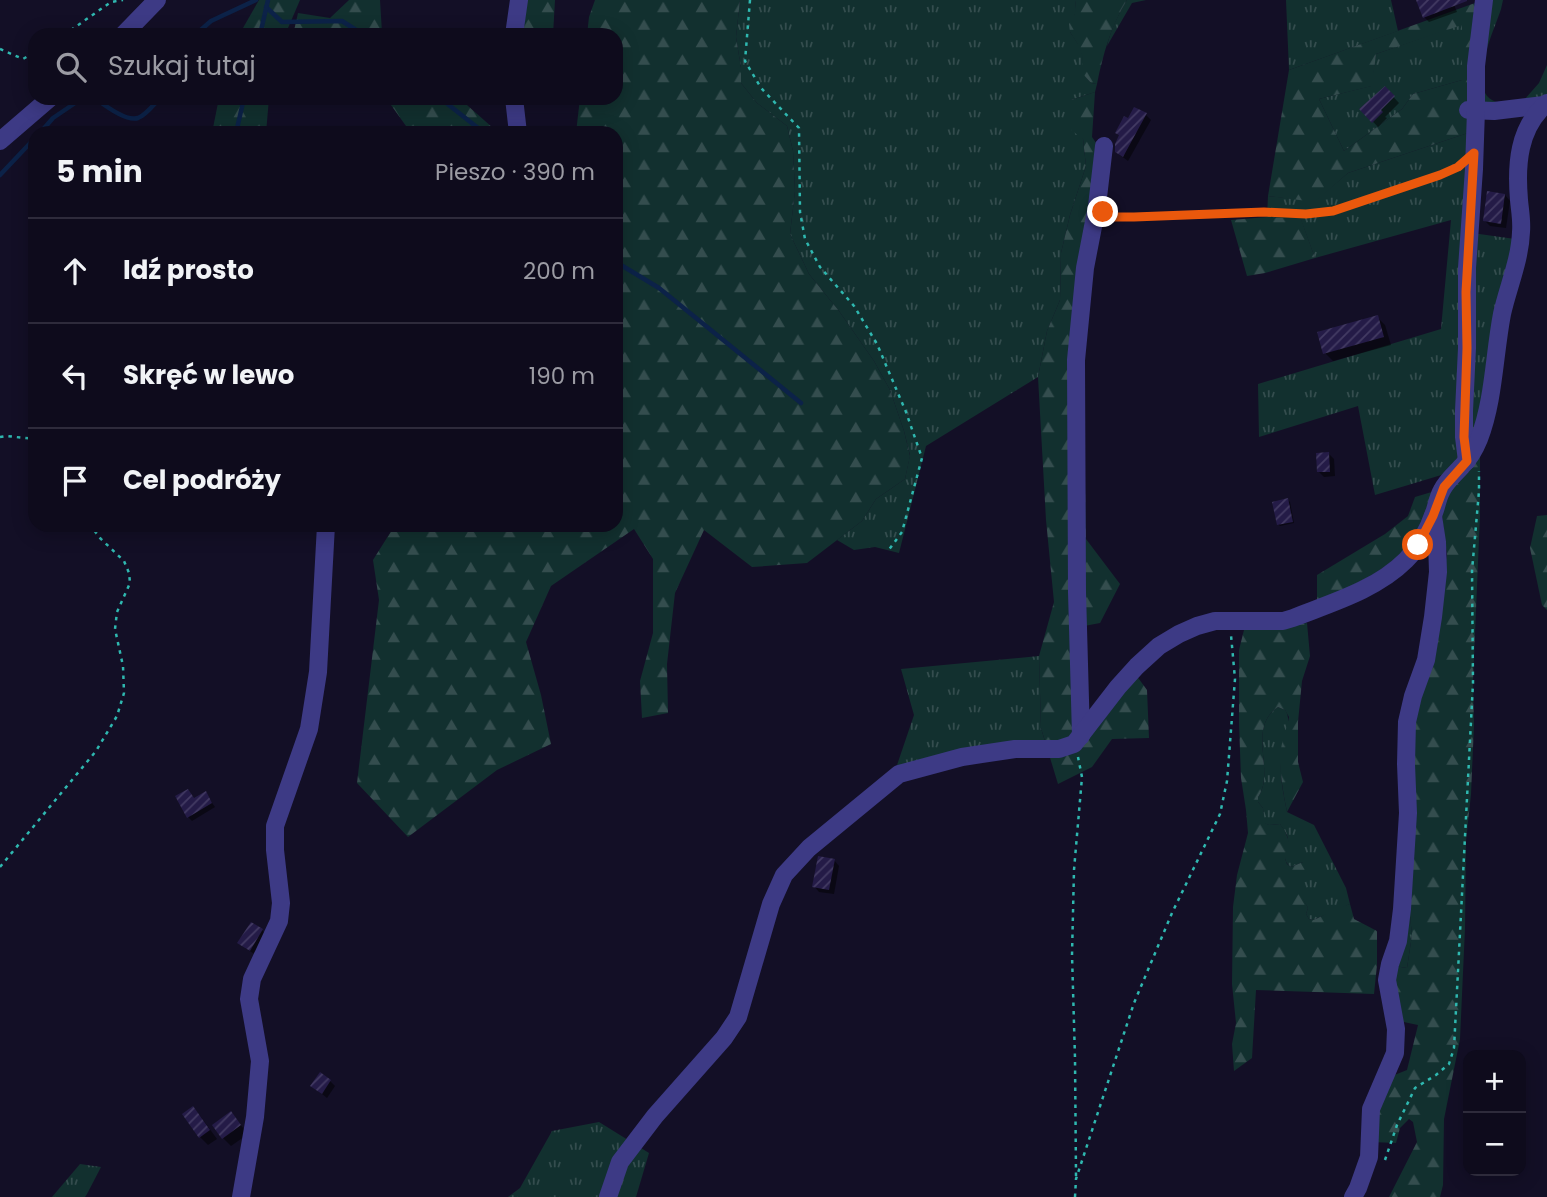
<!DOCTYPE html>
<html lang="pl">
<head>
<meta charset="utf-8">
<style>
  body { margin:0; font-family:Poppins,sans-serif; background:#171425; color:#f1f3f6 }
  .controls { position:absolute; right:21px; bottom:21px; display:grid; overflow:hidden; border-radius:14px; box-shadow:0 4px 18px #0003 }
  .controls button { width:63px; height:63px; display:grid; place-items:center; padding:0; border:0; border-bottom:2px solid #2e2b3b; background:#0e0b1c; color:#f1f3f6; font:35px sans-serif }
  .stop { position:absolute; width:21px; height:21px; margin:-16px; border:5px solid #ea580c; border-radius:50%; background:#fff }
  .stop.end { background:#ea580c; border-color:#fff; box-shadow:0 2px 7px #0008 }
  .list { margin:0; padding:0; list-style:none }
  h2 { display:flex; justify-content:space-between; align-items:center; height:91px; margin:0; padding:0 28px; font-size:30px }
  h2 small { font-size:23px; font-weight:400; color:#9b9ba3 }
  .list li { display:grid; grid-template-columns:46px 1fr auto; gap:21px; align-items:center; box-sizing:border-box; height:105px; padding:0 28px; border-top:2px solid #2e2b3b }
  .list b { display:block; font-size:26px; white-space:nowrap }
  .list em { font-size:23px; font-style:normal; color:#9b9ba3 }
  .icon { flex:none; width:38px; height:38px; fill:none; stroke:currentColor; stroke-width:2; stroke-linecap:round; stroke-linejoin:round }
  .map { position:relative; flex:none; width:1547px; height:1197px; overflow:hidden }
  .search { position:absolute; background:#0e0b1c; box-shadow:0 4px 18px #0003; left:28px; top:28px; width:595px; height:77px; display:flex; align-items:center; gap:18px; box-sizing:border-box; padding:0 24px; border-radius:21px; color:#9b9ba3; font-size:26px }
  .panel { position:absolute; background:#0e0b1c; box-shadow:0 4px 18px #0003; left:28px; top:126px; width:595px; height:406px; border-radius:21px }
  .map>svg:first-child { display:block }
  .grass { fill:url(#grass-tufts) }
  .forest { fill:url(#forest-firs); fill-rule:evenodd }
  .shadow { fill:#0007 }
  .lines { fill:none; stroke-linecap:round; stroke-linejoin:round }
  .stream { stroke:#0c2248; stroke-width:4.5 }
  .building { fill:url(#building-hatch) }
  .path { stroke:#2fb8b0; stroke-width:2.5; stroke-dasharray:3.5 5; stroke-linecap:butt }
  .minor { stroke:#3d3a85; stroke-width:18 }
  .route { stroke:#ea580c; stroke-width:9 }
</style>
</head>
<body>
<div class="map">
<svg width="1547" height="1197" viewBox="0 0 1547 1197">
  <defs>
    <pattern id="grass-tufts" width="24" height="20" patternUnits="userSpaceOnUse" patternTransform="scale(1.75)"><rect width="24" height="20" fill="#12302f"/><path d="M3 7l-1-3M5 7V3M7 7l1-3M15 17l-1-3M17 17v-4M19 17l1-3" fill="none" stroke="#344d4e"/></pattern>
    <pattern id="forest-firs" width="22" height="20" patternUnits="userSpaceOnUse" patternTransform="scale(1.75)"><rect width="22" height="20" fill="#12302f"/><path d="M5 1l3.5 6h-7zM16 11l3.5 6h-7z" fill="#344d4e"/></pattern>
    <pattern id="building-hatch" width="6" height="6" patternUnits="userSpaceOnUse" patternTransform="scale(1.75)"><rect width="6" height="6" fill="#241b47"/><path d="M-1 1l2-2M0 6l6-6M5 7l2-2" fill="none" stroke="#433b63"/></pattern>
  </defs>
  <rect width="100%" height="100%" fill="#130f26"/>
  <g class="grass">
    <path d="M740,0H1075L1076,10L1070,32C1075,39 1080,46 1082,54C1085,69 1079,70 1091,83L1097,84L1095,92L1071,100L1083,139L1086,166L1070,215L1061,253L1060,300L1047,331L1038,377L926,446L899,553L875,547L854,550L837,540L862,521L876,499L905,479L910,455L904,431L890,390L874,361L839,311L809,274L790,234L795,191L793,151L787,126L757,103L741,83V68L736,37Z"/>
    <path d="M1127,0H1146L1132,3L1107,46C1111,29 1118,15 1127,0Z"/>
    <path d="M1286,0H1391L1398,31L1289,70Z"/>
    <path d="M1489,0H1503L1501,9C1495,29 1464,91 1496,102C1504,104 1516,101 1524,100L1539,83L1547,65V96C1528,103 1501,112 1482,103C1470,78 1484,26 1489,0Z"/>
    <path d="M1462,24V80L1413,94L1402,109L1344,151L1319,99L1371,86L1376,54Z"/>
    <path d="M1468,133L1461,461L1448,473L1375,495L1358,406L1259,437L1258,384L1441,329L1451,220L1315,258L1301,220L1267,217L1268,196L1315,201L1348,173Z"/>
    <path d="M1472,233L1515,239L1485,406L1469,440Z"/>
    <path d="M1039,656L1041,728L1046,745L895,771L914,715L901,669Z"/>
    <path d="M1278,707L1285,710C1294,721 1281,748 1281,763C1280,780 1284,796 1287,812L1314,825L1346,888L1350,904L1313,920L1309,919L1306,914L1308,908L1303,899V862L1291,867C1279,858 1289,852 1288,840C1288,834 1283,829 1280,824L1269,825L1264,823L1263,808L1258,802V797C1276,772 1246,728 1278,707Z"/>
    <path d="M1405,868L1412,935L1407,968L1394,966Z"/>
    <path d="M599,1122L649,1153L636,1197H508L520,1188L552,1131Z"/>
    <path d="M80,1164L101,1167L87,1194L85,1197H52Z"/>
  </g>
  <g class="forest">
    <path d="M259,0H300L285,35H239Z"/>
    <path d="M349,0H380L382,33L384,35H293L298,13L330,18Z"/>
    <path d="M523,0H555L553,35H521Z"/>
    <path d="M595,0H740L736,37L741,68V83L757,103L787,126L793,151L795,191L790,234L809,274L839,311L874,361L890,390L904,431L910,456L905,479L876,499L862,521L807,563L752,567L704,530L675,593L667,664L668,713L642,718L640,681L653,633V559L634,529L551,586L526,642L541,695L551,744L497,770L408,837L357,783L379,600L373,560L395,525H616V133H576L580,98H616V35H587L589,17Z"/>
    <path d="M1075,0H1127C1111,26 1103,54 1097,84L1091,83L1083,74L1082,55L1077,43L1070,32L1069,24C1076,15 1076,10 1075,0Z"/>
    <path d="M1475,3L1468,133L1348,173L1315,202L1268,196L1289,70ZM1462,25V80L1413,94L1402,109L1344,151L1319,99L1372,86L1376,54Z"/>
    <path d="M1095,92L1092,137L1109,162L1090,269L1083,376L1086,539L1120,584L1100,623L1084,626L1088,712L1128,664L1147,690L1149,738L1112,739L1092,767L1058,784L1041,728L1039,656L1054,602L1046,520L1038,377L1047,331L1060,300L1061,253L1070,215L1086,166L1083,139L1071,130V100Z"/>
    <path d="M219,98H269L266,133H212Z"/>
    <path d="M386,98H459L493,128L507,131L508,133H411Z"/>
    <path d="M1267,217L1301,219L1315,258L1265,273L1247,276L1231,220Z"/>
    <path d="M1480,453V515L1473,681L1474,725L1471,794L1466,841L1465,928L1460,1039L1444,1119L1443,1185L1440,1197H1389L1417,1142L1413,1122L1409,1119L1400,1128L1396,1143L1372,1142L1387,1078L1407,1070L1418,1025L1399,1021L1394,966L1407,968L1412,935L1405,868L1408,740L1447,555L1441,509L1447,489Z"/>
    <path d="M1435,491C1411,562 1381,572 1317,602V575L1385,534L1408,516L1415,497Z"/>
    <path d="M1547,515V610L1542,605L1530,548L1537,516Z"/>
    <path d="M1307,623L1310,656L1302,681L1298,722V762L1303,782L1287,812C1283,791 1279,771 1281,750C1282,739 1287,728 1289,717L1285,710L1278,707C1246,728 1276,772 1258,797V802L1263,808L1265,823L1269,825L1280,824L1285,831L1288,839L1289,848L1285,859L1287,864L1291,867L1303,862L1307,867V872L1303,879V898L1308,908L1306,914L1309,919L1313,920L1318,918L1335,909L1350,904L1354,919L1377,931V965L1374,994L1256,990L1252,1058L1234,1071L1232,1044L1236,1023L1232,984L1233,907L1237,875L1248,833L1246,810L1241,778L1239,723V650L1245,626L1276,627Z"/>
  </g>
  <g class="shadow">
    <path d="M1421,0H1452L1457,12L1429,22L1424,17Z"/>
    <path d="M1385,88L1399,103L1385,117L1387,118L1378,127L1361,109Z"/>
    <path d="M1146,115L1151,120L1128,161L1116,152L1129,120Z"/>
    <path d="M1505,195L1510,201L1506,228L1490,226L1485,221Z"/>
    <path d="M1377,317L1385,325L1391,345L1333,361L1325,353Z"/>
    <path d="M1328,453L1334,459L1335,476L1324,477L1319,472Z"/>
    <path d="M1288,500L1290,502L1294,523L1280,526L1278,524Z"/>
    <path d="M205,793L215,807L192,821L188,817L195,800Z"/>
    <path d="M834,860L839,866L834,894L819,892L814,886Z"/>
    <path d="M262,930L267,936L256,955L245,948Z"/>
    <path d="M330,1081L335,1086L327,1098L312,1086Z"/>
    <path d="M193,1108L201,1117L217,1139L208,1145L200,1137Z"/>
    <path d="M231,1113L248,1134L231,1146L223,1138Z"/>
  </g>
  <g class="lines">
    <g class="stream">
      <path d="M266,7L282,22L342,21L364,35"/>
      <path d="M195,35L211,21L256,0"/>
      <path d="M260,35L268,0"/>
      <path d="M95,98C104,105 126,122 138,118C146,115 154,104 160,98"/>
      <path d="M440,98L478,128L498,133"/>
      <path d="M40,133L53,118L81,99L86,98"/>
      <path d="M236,133L244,98"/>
      <path d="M0,175L35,138"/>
      <path d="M616,262L659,288L801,403"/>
    </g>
  </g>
  <g class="building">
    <path d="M1416,0H1467V1L1423,18Z"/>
    <path d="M1385,86L1395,96L1381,110L1383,112L1372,123L1359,109Z"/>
    <path d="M1134,107L1147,113L1123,157L1115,152V144L1119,135L1115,133L1124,116L1128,118Z"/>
    <path d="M1487,191L1505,194L1501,224L1483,221Z"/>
    <path d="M1378,315L1384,337L1323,354L1317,332Z"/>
    <path d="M1329,452L1330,472H1317L1316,453Z"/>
    <path d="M1288,498L1293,522L1277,525L1272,502Z"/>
    <path d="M188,789L194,798L206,791L212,803L187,818L175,796Z"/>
    <path d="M818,856L835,859L829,890L812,887Z"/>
    <path d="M251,922L263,929L250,951L237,943Z"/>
    <path d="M320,1072L331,1080L322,1094L310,1086Z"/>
    <path d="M193,1106L210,1130L199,1138L182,1114Z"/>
    <path d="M231,1111L241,1125L222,1139L212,1125Z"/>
  </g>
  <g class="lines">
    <g class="path">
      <path d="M750,0L745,61L761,88L799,128L800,212L805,239L820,267L854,306L877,344L906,412L922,458L902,532L888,551"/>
      <path d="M64,35L111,2L123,0"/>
      <path d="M0,49L23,59L35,52"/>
      <path d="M1110,216L1134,217L1264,212L1306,214L1333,211L1441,175L1459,167"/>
      <path d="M0,437L6,436L35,439"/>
      <path d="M0,867L96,751L117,716L124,693L123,666L115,629L117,612L130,583L129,573L124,561L100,538L90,525"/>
      <path d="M1385,1160L1397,1125L1415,1088L1436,1075L1449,1064L1454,1048L1473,683L1472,571L1479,491V471"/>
      <path d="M1076,1176L1075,1058L1072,955L1074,870L1082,777L1078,757"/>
      <path d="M1075,1197L1076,1179L1134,1003L1172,913L1220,814L1227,781L1235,679L1231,635"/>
    </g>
    <g class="minor">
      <path d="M123,35L157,0"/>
      <path d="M514,35L519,0"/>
      <path d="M514,98L518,133"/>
      <path d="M1468,110L1494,111L1544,105"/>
      <path d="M0,141L50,98"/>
      <path d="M1467,461L1464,437V411L1467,348V268L1474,169L1476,110V66L1484,0"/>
      <path d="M1081,736L1077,592L1076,360L1085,268L1097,206L1104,146"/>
      <path d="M241,1197L255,1117L260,1061L249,999L252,979L279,921L281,903L275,850V826L309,729L318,672L326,525"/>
      <path d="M608,1197L620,1162L655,1116L724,1038L738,1017L771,904L784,875L809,848L899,774L962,757L1015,749H1059L1074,744L1118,687L1137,666L1159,646L1179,634L1197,626L1215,621H1283L1293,618C1331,603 1376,590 1406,560C1419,547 1429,528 1435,510C1437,504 1438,497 1442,490C1447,480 1455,474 1462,466C1469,459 1475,449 1479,439C1494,400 1494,356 1502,314C1508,287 1520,260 1521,232C1522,221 1520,211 1519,200C1516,165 1518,128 1547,103"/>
      <path d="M1353,1197L1358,1188L1369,1157L1371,1109L1395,1053L1396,1029L1387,980L1390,964L1398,941L1402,909L1408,813L1406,764L1407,722L1413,696L1426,660L1433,617L1438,572L1437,542L1433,516"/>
    </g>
  </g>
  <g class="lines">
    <path class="route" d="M1103,212L1112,217H1134L1264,212L1306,214L1333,211L1440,175L1458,167L1474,153L1466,292L1467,348L1464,437L1467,461L1444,487L1433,516L1418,545"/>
  </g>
</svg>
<div class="controls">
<button>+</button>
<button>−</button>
</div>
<div class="stop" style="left:1418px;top:545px"></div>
<div class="stop end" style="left:1103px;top:212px"></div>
<div class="search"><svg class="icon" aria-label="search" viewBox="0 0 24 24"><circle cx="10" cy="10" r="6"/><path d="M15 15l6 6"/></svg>Szukaj tutaj</div>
<section class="panel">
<h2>5 min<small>Pieszo · 390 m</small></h2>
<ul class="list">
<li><svg class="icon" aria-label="ahead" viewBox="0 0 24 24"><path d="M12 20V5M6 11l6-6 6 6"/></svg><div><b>Idź prosto</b></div><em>200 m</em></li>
<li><svg class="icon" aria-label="left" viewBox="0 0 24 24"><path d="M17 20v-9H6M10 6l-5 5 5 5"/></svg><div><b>Skręć w lewo</b></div><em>190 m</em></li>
<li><svg class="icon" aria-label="arrive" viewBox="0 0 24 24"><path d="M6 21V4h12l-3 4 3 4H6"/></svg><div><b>Cel podróży</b></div></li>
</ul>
</section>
</div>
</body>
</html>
